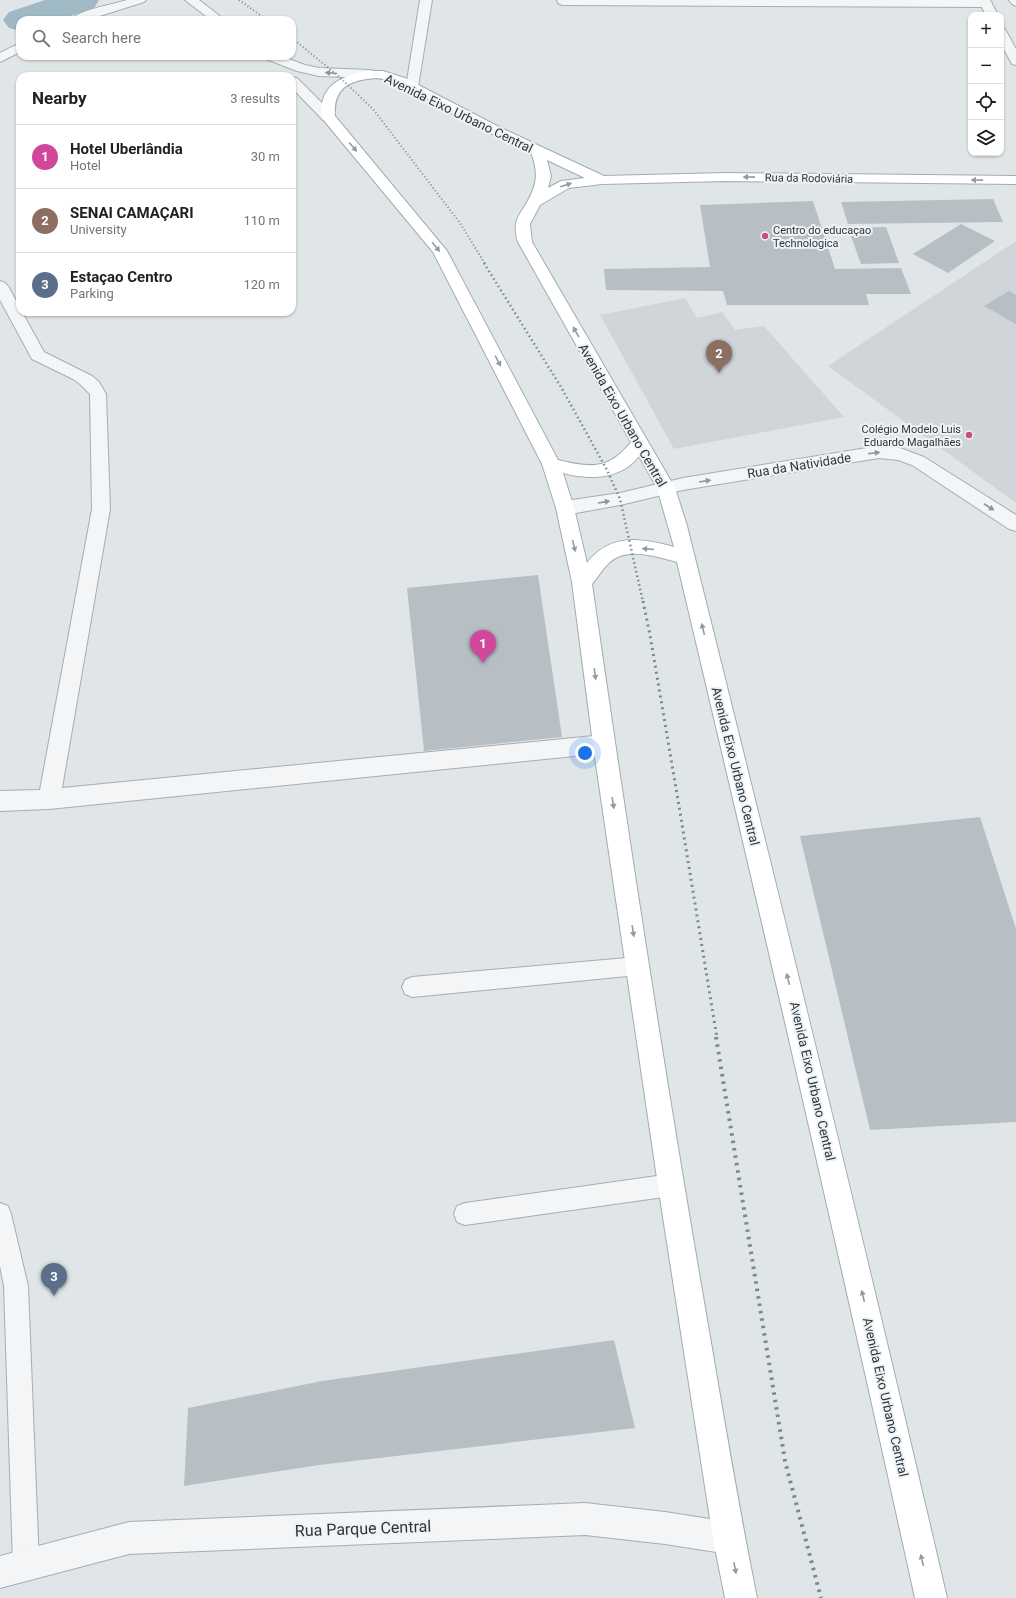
<!DOCTYPE html>
<html lang="en">
<head>
<meta charset="utf-8">
<style>
  body { margin:0; font-family:Roboto,sans-serif; background:#f2f2f2; color:#202124 }
  .controls { position:absolute; right:12px; top:12px; display:grid; overflow:hidden; border-radius:8px; box-shadow:0 1px 3px #0004 }
  .controls button { width:36px; height:36px; display:grid; place-items:center; padding:0; border:0; border-bottom:1px solid #e0e0e0; background:#fff; color:#202124; font:20px sans-serif }
  .you { position:absolute; left:585px; top:753px; width:14px; height:14px; margin:-10px; border:3px solid #fff; border-radius:50%; background:#1a73e8; box-shadow:0 0 0 6px #1a73e833 }
  .badge { display:grid; place-items:center; width:26px; height:26px; border-radius:50%; background:#c0527d; color:#fff; font-size:13px; font-weight:700 }
  .pin { position:absolute; translate:-50% -33px; filter:drop-shadow(0 1px 2px #0008) }
  .pin::after { content:''; position:absolute; top:21px; width:14px; height:12px; background:inherit; clip-path:polygon(0 0,100% 0,50% 100%) }
  .list { margin:0; padding:0; list-style:none }
  h2 { display:flex; justify-content:space-between; align-items:center; height:52px; margin:0; padding:0 16px; font-size:17px }
  h2 small { font-size:13px; font-weight:400; color:#757577 }
  .list li { display:grid; grid-template-columns:26px 1fr auto; gap:12px; align-items:center; box-sizing:border-box; height:64px; padding:0 16px; border-top:1px solid #e0e0e0 }
  .list b { display:block; font-size:15px; white-space:nowrap }
  .list p { margin:0; font-size:13px; white-space:nowrap; color:#757577 }
  .list em { font-size:13px; font-style:normal; color:#757577 }
  .icon { flex:none; width:22px; height:22px; fill:none; stroke:currentColor; stroke-width:2; stroke-linecap:round; stroke-linejoin:round }
  .map { position:relative; flex:none; width:1016px; height:1598px; overflow:hidden }
  .search { position:absolute; background:#fff; box-shadow:0 1px 3px #0004; left:16px; top:16px; width:280px; height:44px; display:flex; align-items:center; gap:10px; box-sizing:border-box; padding:0 14px; border-radius:12px; color:#757577; font-size:15px }
  .panel { position:absolute; background:#fff; box-shadow:0 1px 3px #0004; left:16px; top:72px; width:280px; height:244px; border-radius:12px }
  .map>svg:first-child { display:block }
  .built { fill:#cfd5d9 }
  .lines { fill:none; stroke-linecap:round; stroke-linejoin:round }
  .river { fill:#9fbac4; fill-rule:evenodd }
  .building { fill:#b8bfc4 }
  .service-casing { stroke:#a6adb1; stroke-width:2 }
  .minor-casing { stroke:#a6adb1; stroke-width:2 }
  .tertiary-casing { stroke:#a6adb1; stroke-width:2 }
  .primary-casing { stroke:#a1acb2; stroke-width:2 }
  .service { fill:#f3f5f6; fill-rule:evenodd }
  .minor { fill:#f3f5f6; fill-rule:evenodd }
  .tertiary { fill:#f3f5f6; fill-rule:evenodd }
  .primary { fill:#fff; fill-rule:evenodd }
  .rail-far3 { stroke:#7b8890; stroke-width:2; stroke-dasharray:1 2.5; stroke-linecap:butt }
  .rail-far2 { stroke:#7b8890; stroke-width:2.5; stroke-dasharray:1.5 3; stroke-linecap:butt }
  .rail-far1 { stroke:#7b8890; stroke-width:3; stroke-dasharray:2 4; stroke-linecap:butt }
  .rail { stroke:#7b8890; stroke-width:4; stroke-dasharray:2.5 5; stroke-linecap:butt }
  .oneway { fill:#8f969a }
  .oneway2 { fill:#959a9e }
  .poi-dot { fill:#c0527d; stroke:#f0f3f5; stroke-width:1.5 }
  .labels { text-anchor:middle; stroke-width:4; stroke-linejoin:round; paint-order:stroke }
  .far-street-label { font-size:11px; fill:#2b363d; stroke:#f0f3f5 }
  .far-poi-label { font-size:11px; fill:#2b363d; stroke:#f0f3f5; text-anchor:start }
  .street-label { font-size:13px; fill:#2b363d; stroke:#f0f3f5 }
  .near-street-label { font-size:16px; fill:#2b363d; stroke:#f0f3f5 }
</style>
</head>
<body>
<div class="map">
<svg width="1016" height="1598" viewBox="0 0 1016 1598">
  <rect width="100%" height="100%" fill="#e0e5e8"/>
  <g class="built">
    <path d="M1016,241V503L828,366Z"/>
    <path d="M685,298L697,318L722,312L735,330L764,326L844,417L674,449L600,315Z"/>
  </g>
  <g class="lines">
    <path class="river" d="M45,0H99L94,8L59,20H20V31L9,28L3,20L9,12Z"/>
  </g>
  <g class="building">
    <path d="M993,199L1003,222L848,224L841,202Z"/>
    <path d="M813,201L835,269L901,268L911,294H866L869,305H727L723,291L606,290L604,269L710,267L700,205Z"/>
    <path d="M961,224L995,241L948,273L913,254Z"/>
    <path d="M886,227L899,263L861,264L848,228Z"/>
    <path d="M1009,291L1016,295V324L984,306Z"/>
    <path d="M538,575L562,737L424,751L407,588Z"/>
    <path d="M980,817L1016,929V1122L870,1130L800,836Z"/>
    <path d="M614,1340L635,1428L319,1465L184,1486L188,1408L322,1381Z"/>
  </g>
  <g class="lines">
    <defs>
      <g id="service">
        <path d="M638,957L645,959L648,966L645,973L638,975L412,997L405,994L402,987L405,980L412,977Z"/>
        <path d="M671,1174L679,1177L682,1185L679,1193L671,1196L465,1225L457,1222L454,1214L457,1206L465,1203Z"/>
        <path d="M0,1203L8,1206L11,1214L28,1286L39,1565L35,1574L26,1578L17,1574L13,1565L4,1286L0,1266Z"/>
      </g>
      <g id="minor">
        <path d="M127,0H146L144,2L87,20H71C78,10 115,4 127,0Z"/>
        <path d="M420,0H432L418,87L417,90H407L406,87Z"/>
        <path d="M557,0H988L992,3L990,6L986,7L562,5L558,3Z"/>
        <path d="M20,43V52L0,62V53Z"/>
        <path d="M0,281L5,283L8,286L20,308V312H22L44,352L92,376L99,382L106,394L110,509L62,788L604,735L612,738L615,744L612,750L604,753L49,809L0,811V791L40,790L92,509L90,394L80,384L73,379L32,359L0,300Z"/>
        <path d="M879,446L900,448L924,457L1016,515V531L1009,529L912,465L898,460L879,458L683,490L620,505L565,515L559,513L556,508L559,503L565,501L620,493L683,478Z"/>
      </g>
      <g id="tertiary">
        <path d="M185,0H199L225,20H211Z"/>
        <path d="M978,0H990L998,15H986Z"/>
        <path d="M1009,0H1016V6L1012,4Z"/>
        <path d="M1001,28L1005,29L1016,49V65L1012,64L1001,44Z"/>
        <path d="M264,56H281L305,65L319,68L370,70L374,71L376,74L374,77L370,78L319,76L297,71L266,59Z"/>
        <path d="M292,77L297,78L333,114L335,117L333,120H323L292,88Z"/>
        <path d="M585,1503L665,1512L729,1522L740,1527L745,1538L740,1549L729,1554L665,1544L585,1535L129,1554L0,1588V1556L129,1522Z"/>
      </g>
      <path id="primary" d="M367,71H383L405,78L499,127L604,176L726,173L1016,176V184L726,181L602,184L569,188L540,205L530,224L532,242L675,488L687,526C776,882 864,1240 947,1598H915C839,1252 759,907 677,562C658,557 627,546 610,562C603,568 598,577 592,584C625,814 660,1044 699,1273C718,1381 735,1490 757,1598H725L713,1538L658,1185L593,744L572,582L556,508L542,464L433,252L321,117C320,85 339,77 367,71ZM376,78C401,80 426,99 448,111C475,126 503,139 531,152C539,174 537,185 526,204C522,211 517,216 516,224C515,230 516,236 518,242L631,442C609,470 590,468 558,460L447,251L335,116C333,88 349,80 376,78ZM547,160L585,178L561,181L548,188L551,176ZM639,456L657,488L674,547C641,538 610,533 587,563L574,508L563,473C589,480 621,480 639,456Z"/>
    </defs>
    <use href="#service" class="service-casing"/>
    <use href="#minor" class="minor-casing"/>
    <use href="#tertiary" class="tertiary-casing"/>
    <use href="#primary" class="primary-casing"/>
    <use href="#service" class="service"/>
    <use href="#minor" class="minor"/>
    <use href="#tertiary" class="tertiary"/>
    <use href="#primary" class="primary"/>
    <g class="rail-far3">
      <path d="M239,0L267,20"/>
      <path d="M292,38L336,74L373,109L460,223L485,264"/>
    </g>
    <path class="rail-far2" d="M484,263L561,387L607,470L620,499L643,602"/>
    <path class="rail-far1" d="M643,601L650,635L680,812L717,1038"/>
    <path class="rail" d="M716,1037L785,1461L821,1598"/>
  </g>
  <defs><path id="oneway-solid" d="M-6-.8H1V-3.2L6.5 0L1 3.2V.8H-6Z"/></defs>
  <g class="oneway">
    <use href="#oneway-solid" transform="translate(331 73) rotate(-175)"/>
    <use href="#oneway-solid" transform="translate(874 453) rotate(-7)"/>
    <use href="#oneway-solid" transform="translate(705 481) rotate(-9)"/>
    <use href="#oneway-solid" transform="translate(604 502) rotate(-9)"/>
    <use href="#oneway-solid" transform="translate(989 507) rotate(33)"/>
  </g>
  <g class="oneway2">
    <use href="#oneway-solid" transform="translate(353 147) rotate(50)"/>
    <use href="#oneway-solid" transform="translate(749 177) rotate(-179)"/>
    <use href="#oneway-solid" transform="translate(977 180) rotate(-179)"/>
    <use href="#oneway-solid" transform="translate(566 185) rotate(-17)"/>
    <use href="#oneway-solid" transform="translate(436 247) rotate(51)"/>
    <use href="#oneway-solid" transform="translate(576 332) rotate(-120)"/>
    <use href="#oneway-solid" transform="translate(498 361) rotate(62)"/>
    <use href="#oneway-solid" transform="translate(574 546) rotate(77)"/>
    <use href="#oneway-solid" transform="translate(648 549) rotate(-175)"/>
    <use href="#oneway-solid" transform="translate(703 629) rotate(-104)"/>
    <use href="#oneway-solid" transform="translate(595 674) rotate(82)"/>
    <use href="#oneway-solid" transform="translate(613 803) rotate(81)"/>
    <use href="#oneway-solid" transform="translate(633 931) rotate(81)"/>
    <use href="#oneway-solid" transform="translate(788 979) rotate(-104)"/>
    <use href="#oneway-solid" transform="translate(863 1296) rotate(-103)"/>
    <use href="#oneway-solid" transform="translate(922 1560) rotate(-103)"/>
    <use href="#oneway-solid" transform="translate(735 1568) rotate(79)"/>
  </g>
  <g class="poi-dot">
    <circle cx="765" cy="236" r="4"/>
    <circle cx="969" cy="435" r="4"/>
  </g>
  <g class="labels">
    <g class="far-street-label">
      <text transform="translate(809 178) rotate(1)" y="4">Rua da Rodoviária</text>
    </g>
    <g class="far-poi-label">
      <text x="773" y="234">Centro do educaçao<tspan x="773" dy="13">Technologica</tspan></text>
      <text x="961" y="433" text-anchor="end">Colégio Modelo Luis<tspan x="961" dy="13">Eduardo Magalhães</tspan></text>
    </g>
    <g class="street-label">
      <text transform="translate(459 113) rotate(26)" y="5">Avenida Eixo Urbano Central</text>
      <text transform="translate(623 415) rotate(60)" y="5">Avenida Eixo Urbano Central</text>
      <text transform="translate(799 465) rotate(-9)" y="5">Rua da Natividade</text>
      <text transform="translate(736 766) rotate(76)" y="5">Avenida Eixo Urbano Central</text>
      <text transform="translate(813 1081) rotate(77)" y="5">Avenida Eixo Urbano Central</text>
      <text transform="translate(886 1397) rotate(77)" y="5">Avenida Eixo Urbano Central</text>
    </g>
    <g class="near-street-label">
      <text transform="translate(363 1528) rotate(-2)" y="6">Rua Parque Central</text>
    </g>
  </g>
</svg>
<div class="controls">
<button>+</button>
<button>−</button>
<button><svg class="icon" aria-label="locate" viewBox="0 0 24 24"><circle cx="12" cy="12" r="6"/><path d="M12 2v4M12 18v4M2 12h4M18 12h4"/></svg></button>
<button><svg class="icon" aria-label="layers" viewBox="0 0 24 24"><path d="M12 4l9 5-9 5-9-5zM3 14l9 5 9-5"/></svg></button>
</div>
<div class="you"></div>
<div class="pin badge" style="left:483px;top:663px;background:#d1479c">1</div>
<div class="pin badge" style="left:719px;top:373px;background:#8d6e63">2</div>
<div class="pin badge" style="left:54px;top:1296px;background:#5c6f8a">3</div>
<div class="search"><svg class="icon" aria-label="search" viewBox="0 0 24 24"><circle cx="10" cy="10" r="6"/><path d="M15 15l6 6"/></svg>Search here</div>
<section class="panel">
<h2>Nearby<small>3 results</small></h2>
<ul class="list">
<li><span class="badge" style="background:#d1479c">1</span><div><b>Hotel Uberlândia</b><p>Hotel</p></div><em>30 m</em></li>
<li><span class="badge" style="background:#8d6e63">2</span><div><b>SENAI CAMAÇARI</b><p>University</p></div><em>110 m</em></li>
<li><span class="badge" style="background:#5c6f8a">3</span><div><b>Estaçao Centro</b><p>Parking</p></div><em>120 m</em></li>
</ul>
</section>
</div>
</body>
</html>
